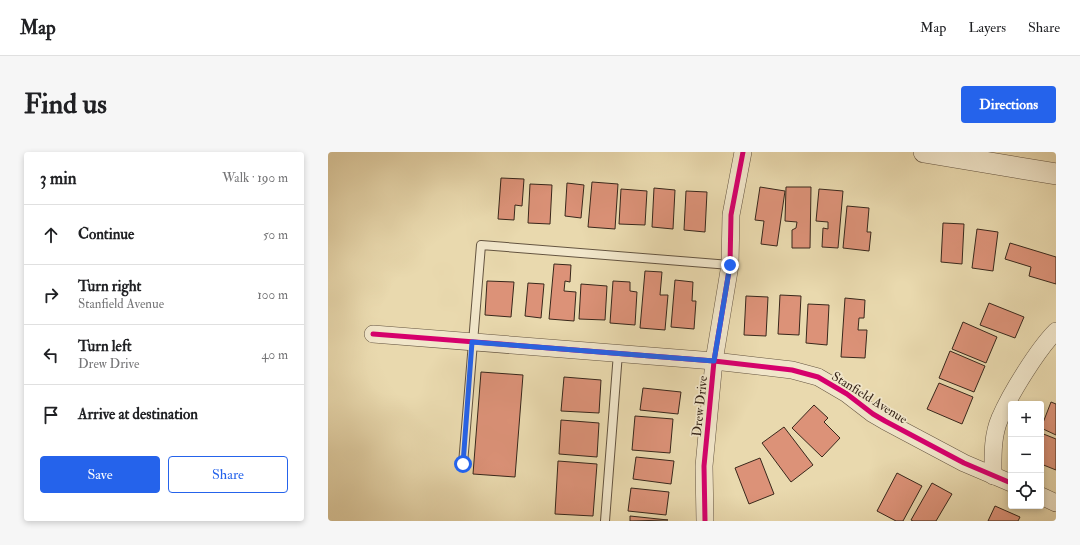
<!DOCTYPE html>
<html lang="en">
<head>
<meta charset="utf-8">
<style>
  body { margin:0; font-family:"IM FELL Double Pica",serif; background:#f6f6f6; color:#202124 }
  .controls { position:absolute; right:12px; bottom:12px; display:grid; overflow:hidden; border-radius:4px; box-shadow:0 2px 6px #0003 }
  .controls button { width:36px; height:36px; display:grid; place-items:center; padding:0; border:0; border-bottom:1px solid #e0e0e0; background:#fff; color:#202124; font:20px sans-serif }
  .stop { position:absolute; width:12px; height:12px; margin:-9px; border:3px solid #2563eb; border-radius:50%; background:#fff }
  .stop.end { background:#2563eb; border-color:#fff; box-shadow:0 1px 4px #0008 }
  .list { margin:0; padding:0; list-style:none }
  h2 { display:flex; justify-content:space-between; align-items:center; height:52px; margin:0; padding:0 16px; font-size:17px }
  h2 small { font-size:13px; font-weight:400; color:#757577 }
  .list li { display:grid; grid-template-columns:26px 1fr auto; gap:12px; align-items:center; box-sizing:border-box; height:60px; padding:0 16px; border-top:1px solid #e0e0e0 }
  .list b { display:block; font-size:15px; white-space:nowrap }
  .list p { margin:0; font-size:13px; white-space:nowrap; color:#757577 }
  .list em { font-size:13px; font-style:normal; color:#757577 }
  .actions { display:flex; gap:8px; padding:12px 16px }
  .actions a { flex:1; padding:9px 0; border:1px solid #2563eb; border-radius:4px; text-align:center; font-size:14px; color:#2563eb }
  .actions .main { background:#2563eb; color:#fff }
  .icon { flex:none; width:22px; height:22px; fill:none; stroke:currentColor; stroke-width:2; stroke-linecap:round; stroke-linejoin:round }
  .map { position:relative; flex:none; width:728px; height:369px; overflow:hidden; border-radius:4px }
  header { display:flex; align-items:center; gap:24px; box-sizing:border-box; height:56px; padding:0 20px; background:#fff; border-bottom:1px solid #e0e0e0 }
  header strong { font-size:19px }
  nav { display:flex; gap:22px; margin-inline-start:auto; font-size:14px }
  .intro { display:flex; align-items:center; justify-content:space-between; box-sizing:border-box; height:96px; padding:0 24px }
  h1 { margin:0; font-size:28px }
  .button { padding:10px 18px; border-radius:4px; background:#2563eb; color:#fff; font-size:14px; font-weight:700 }
  main { display:flex; gap:24px; padding:0 24px }
  aside { flex:1; background:#fff; border-radius:4px; box-shadow:0 2px 6px #0003 }
  .map>svg:first-child { display:block }
  .building { fill:#dc9278; stroke:#38271b }
  .lines { fill:none; stroke-linecap:round; stroke-linejoin:round }
  .service-casing { stroke:#645440; stroke-width:10 }
  .minor-casing { stroke:#645440; stroke-width:18 }
  .tertiary-casing { stroke:#645440; stroke-width:22 }
  .service { stroke:#f1e6ca; stroke-width:8 }
  .minor { stroke:#f1e6ca; stroke-width:17 }
  .tertiary { stroke:#f1e6ca; stroke-width:21 }
  .cycleway-casing { stroke:#f1e6ca; stroke-width:8 }
  .cycleway { stroke:#d6006c; stroke-width:5 }
  .route { stroke:#2563eb; stroke-width:5 }
  .labels { text-anchor:middle; stroke-width:3.5; stroke-linejoin:round; paint-order:stroke }
  .street-label { font-size:13px; fill:#38271b; stroke:#f1e6ca }
</style>
</head>
<body>
<header>
<strong>Map</strong>
<nav><a>Map</a><a>Layers</a><a>Share</a></nav>
</header>
<div class="intro"><h1>Find us</h1><a class="button">Directions</a></div>
<main>
<aside>
<h2>3 min<small>Walk · 190 m</small></h2>
<ul class="list">
<li><svg class="icon" aria-label="ahead" viewBox="0 0 24 24"><path d="M12 20V5M6 11l6-6 6 6"/></svg><div><b>Continue</b></div><em>50 m</em></li>
<li><svg class="icon" aria-label="right" viewBox="0 0 24 24"><path d="M7 20v-9h11M14 6l5 5-5 5"/></svg><div><b>Turn right</b><p>Stanfield Avenue</p></div><em>100 m</em></li>
<li><svg class="icon" aria-label="left" viewBox="0 0 24 24"><path d="M17 20v-9H6M10 6l-5 5 5 5"/></svg><div><b>Turn left</b><p>Drew Drive</p></div><em>40 m</em></li>
<li><svg class="icon" aria-label="arrive" viewBox="0 0 24 24"><path d="M6 21V4h12l-3 4 3 4H6"/></svg><div><b>Arrive at destination</b></div></li>
</ul>
<div class="actions"><a class="main">Save</a><a>Share</a></div>
</aside>
<div class="map">
<svg width="728" height="369" viewBox="0 0 728 369">
  <rect width="100%" height="100%" fill="#e9d9ae"/>
  <filter id="stains"><feTurbulence type="fractalNoise" baseFrequency=".005" numOctaves="4"/><feColorMatrix values="0 0 0 0 .2 0 0 0 0 .09 0 0 0 0 .02 0 0 0 .5 -.17"/></filter>
  <radialGradient id="worn" r=".72"><stop offset=".6" stop-color="#630" stop-opacity="0"/><stop offset="1" stop-color="#630" stop-opacity=".3"/></radialGradient>
  <g class="building">
    <path d="M173,26L196,27L194,54L187,53L186,68L170,67Z"/>
    <path d="M264,30L290,32L287,77L260,75Z"/>
    <path d="M239,31L256,33L253,66L237,64Z"/>
    <path d="M202,32L224,33L222,72L200,71Z"/>
    <path d="M432,35L457,39L449,94L433,92L436,69L427,68Z"/>
    <path d="M458,35H483L482,96H464V78L468,76L469,70L457,69Z"/>
    <path d="M326,36L347,38L345,77L324,75Z"/>
    <path d="M293,37L319,39L317,73L291,72Z"/>
    <path d="M491,37L515,39L510,96L494,95L495,76L500,77V70L488,69Z"/>
    <path d="M358,39L379,40L377,80L356,78Z"/>
    <path d="M519,54L541,56L539,80H543L541,99L515,96Z"/>
    <path d="M615,71L636,72L634,112L613,110Z"/>
    <path d="M649,77L670,80L665,119L644,116Z"/>
    <path d="M682,91L728,105V132L701,124L703,115L677,107Z"/>
    <path d="M226,112L243,113L242,130L237,129L236,139L248,140L246,169L221,167Z"/>
    <path d="M317,119L334,120L332,143H340L337,178L312,176Z"/>
    <path d="M347,128L365,130L364,149H368L366,177L343,175Z"/>
    <path d="M159,129L186,130L183,165L157,163Z"/>
    <path d="M285,129L302,130V139L309,140L307,173L282,171Z"/>
    <path d="M200,131L216,132L213,166L197,164Z"/>
    <path d="M253,132L279,134L277,168L251,167Z"/>
    <path d="M452,143L473,144L471,183L450,182Z"/>
    <path d="M418,144L440,145L438,184L416,183Z"/>
    <path d="M517,146L537,148L536,166H531L530,178H539L537,206L513,205Z"/>
    <path d="M661,151L696,165L687,186L652,173Z"/>
    <path d="M480,152L501,153L499,193L478,191Z"/>
    <path d="M635,170L669,185L658,211L624,197Z"/>
    <path d="M622,199L657,214L646,240L611,226Z"/>
    <path d="M153,220L195,223L187,325L145,322Z"/>
    <path d="M236,225L273,228L271,261L233,259Z"/>
    <path d="M611,231L645,245L634,272L599,257Z"/>
    <path d="M315,236L353,240L350,262L312,258Z"/>
    <path d="M723,250L728,252V283L713,276Z"/>
    <path d="M486,253L500,266L496,270L512,286L494,305L464,276Z"/>
    <path d="M307,264L345,267L342,301L304,298Z"/>
    <path d="M233,268L271,271L269,305L231,302Z"/>
    <path d="M456,275L485,313L463,330L434,291Z"/>
    <path d="M713,281L728,287V318L713,312Z"/>
    <path d="M308,305L346,309L343,332L305,327Z"/>
    <path d="M432,306L446,342L421,352L407,316Z"/>
    <path d="M230,309L269,312L265,364L227,362Z"/>
    <path d="M569,321L594,334L575,369H568L549,359Z"/>
    <path d="M604,331L624,342L608,369H585L583,368Z"/>
    <path d="M303,336L341,340L338,363L300,359Z"/>
    <path d="M667,354L692,365L690,369H660Z"/>
    <path d="M302,364L340,368L302,369Z"/>
  </g>
  <g class="lines">
    <defs>
      <g id="service">
        <path d="M135,312L153,93L402,113"/>
        <path d="M277,369L290,201"/>
      </g>
      <g id="minor">
        <path d="M45,182L386,209L464,218L490,225L519,242L545,262L557,269L636,311L683,331"/>
        <path d="M665,324C665,305 664,284 672,266C682,242 710,197 728,179"/>
        <path d="M713,344L728,351"/>
        <path d="M377,369L376,314L386,209L402,113L403,63L415,0"/>
      </g>
      <path id="tertiary" d="M596,0L728,22"/>
    </defs>
    <use href="#service" class="service-casing"/>
    <use href="#minor" class="minor-casing"/>
    <use href="#tertiary" class="tertiary-casing"/>
    <use href="#service" class="service"/>
    <use href="#minor" class="minor"/>
    <use href="#tertiary" class="tertiary"/>
    <defs>
      <g id="cycleway">
        <path d="M45,182L386,209L464,218L490,225L519,242L545,262L557,269L636,311L683,331"/>
        <path d="M377,369L376,314L386,209L402,113L403,63L415,0"/>
      </g>
    </defs>
    <use href="#cycleway" class="cycleway-casing"/>
    <use href="#cycleway" class="cycleway"/>
  </g>
  <g class="lines">
    <path class="route" d="M135,312L144,190L386,209L402,113"/>
  </g>
  <g class="labels">
    <g class="street-label">
      <text transform="translate(542 245) rotate(32)" y="5">Stanfield Avenue</text>
      <text transform="translate(371 254) rotate(-84)" y="5">Drew Drive</text>
    </g>
  </g>
  <rect width="100%" height="100%" filter="url(#stains)"/>
  <rect width="100%" height="100%" fill="url(#worn)"/>
</svg>
<div class="controls">
<button>+</button>
<button>−</button>
<button><svg class="icon" aria-label="locate" viewBox="0 0 24 24"><circle cx="12" cy="12" r="6"/><path d="M12 2v4M12 18v4M2 12h4M18 12h4"/></svg></button>
</div>
<div class="stop" style="left:135px;top:312px"></div>
<div class="stop end" style="left:402px;top:113px"></div>
</div>
</main>
</body>
</html>
